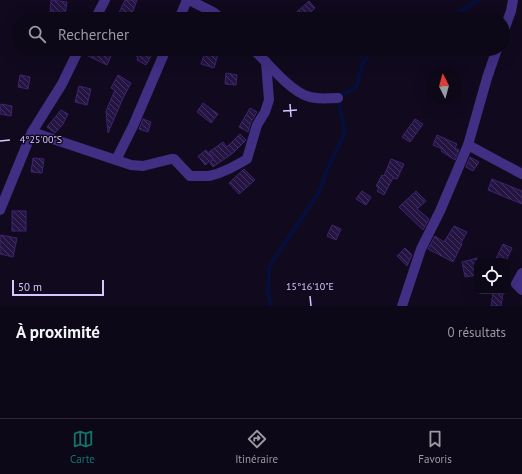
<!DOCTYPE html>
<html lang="fr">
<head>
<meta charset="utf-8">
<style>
  body { margin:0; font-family:"PT Sans",sans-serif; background:#161120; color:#f1f3f6 }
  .controls { position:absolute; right:12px; bottom:12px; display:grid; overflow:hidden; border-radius:8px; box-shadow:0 4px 16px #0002 }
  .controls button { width:36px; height:36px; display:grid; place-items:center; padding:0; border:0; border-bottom:1px solid #2d2936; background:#0d0817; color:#f1f3f6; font:20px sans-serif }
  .compass { position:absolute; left:426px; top:68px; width:36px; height:36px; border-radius:50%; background:#0d0817; box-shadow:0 4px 16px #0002; rotate:354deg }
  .scale { position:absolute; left:12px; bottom:10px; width:92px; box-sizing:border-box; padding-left:4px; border:2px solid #d7c7ff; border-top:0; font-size:11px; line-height:14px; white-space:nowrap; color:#d7c7ff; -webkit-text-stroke:3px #110a1f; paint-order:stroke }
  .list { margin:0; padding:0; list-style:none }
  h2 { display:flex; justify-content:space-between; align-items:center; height:52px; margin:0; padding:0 16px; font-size:17px }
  h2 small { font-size:13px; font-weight:400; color:#9a9aa1 }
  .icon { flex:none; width:22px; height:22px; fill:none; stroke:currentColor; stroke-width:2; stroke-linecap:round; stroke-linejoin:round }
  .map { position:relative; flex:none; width:522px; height:306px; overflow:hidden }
  .search { position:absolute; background:#0d0817; box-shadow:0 4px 16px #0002; left:12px; right:12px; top:12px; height:44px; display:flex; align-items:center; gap:10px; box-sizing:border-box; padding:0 14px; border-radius:22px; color:#9a9aa1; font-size:15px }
  .sheet { height:112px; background:#0d0817 }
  nav { display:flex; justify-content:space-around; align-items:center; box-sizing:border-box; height:56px; border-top:1px solid #2d2936; background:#0d0817; font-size:11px; color:#9a9aa1 }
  nav a { display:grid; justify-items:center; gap:2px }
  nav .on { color:#0f766e }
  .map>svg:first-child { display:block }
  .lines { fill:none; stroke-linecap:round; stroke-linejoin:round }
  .stream { stroke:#040f3e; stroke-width:3.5 }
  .building { fill:url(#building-back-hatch); stroke:#3f2370 }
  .minor { stroke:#402f83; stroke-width:10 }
  .ticks { fill:none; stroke:#d7c7ff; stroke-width:1.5 }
  .ticks-label { font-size:10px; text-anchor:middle; fill:#d7c7ff; stroke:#110a1f; stroke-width:3; stroke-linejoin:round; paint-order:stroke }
</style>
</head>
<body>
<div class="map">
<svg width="522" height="306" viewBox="0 0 522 306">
  <defs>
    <pattern id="building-back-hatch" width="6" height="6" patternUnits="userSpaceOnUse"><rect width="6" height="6" fill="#241442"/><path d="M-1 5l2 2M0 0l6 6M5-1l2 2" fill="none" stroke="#43355e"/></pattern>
  </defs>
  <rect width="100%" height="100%" fill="#110a1f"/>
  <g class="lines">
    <g class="stream">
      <path d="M450,19L478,0"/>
      <path d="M271,306L268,293L269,267L318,194L328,168L345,132L338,98L357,86L363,62L376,49"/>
    </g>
  </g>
  <g class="building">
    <path d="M51,0L67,2L65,15L50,13Z"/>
    <path d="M125,0H137L130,19H116Z"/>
    <path d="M309,1L315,8L303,19H289Z"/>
    <path d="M85,49H114L107,65L84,54Z"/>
    <path d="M123,49H155L146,65L137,60L138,57Z"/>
    <path d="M206,49L219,51L214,68L201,64Z"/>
    <path d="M226,73L237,75L236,85L225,84Z"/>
    <path d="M20,75L30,77L28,89L18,87Z"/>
    <path d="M118,75L131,83L123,98L108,133L106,111L115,90L111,88Z"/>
    <path d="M79,86L91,89L87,105L75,102Z"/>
    <path d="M203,103L218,114L211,123L197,112Z"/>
    <path d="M1,104L12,106L11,116L0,114Z"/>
    <path d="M250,108L257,112L251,122L248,132L239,127Z"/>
    <path d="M61,110L68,114L63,124L55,133L47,127Z"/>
    <path d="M143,119L151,122L148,132L139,129Z"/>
    <path d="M415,119L423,124L410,142L402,137Z"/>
    <path d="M240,134L246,140L233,153L213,167L210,163L214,159L209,152L223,142L227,147Z"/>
    <path d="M437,135L457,144L455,148L459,150L455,160L441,151L442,149L433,145Z"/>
    <path d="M206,150L213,159L205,165L198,156Z"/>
    <path d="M470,157L479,162L473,171L466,167Z"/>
    <path d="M33,158L44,159L42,173L31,172Z"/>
    <path d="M391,159L404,164L397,179L393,178L384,195L377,191L379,188L376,186L382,175L384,176Z"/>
    <path d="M244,169L255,180L239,194L229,183Z"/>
    <path d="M492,179L522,191V204L488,190Z"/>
    <path d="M362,191L371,197L366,205L356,199Z"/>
    <path d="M416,191L426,201L417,209L429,219L423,230L399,207Z"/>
    <rect x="12" y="211" width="14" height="20"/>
    <path d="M332,225L341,229L336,240L327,236Z"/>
    <path d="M454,226L467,232L461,243L462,244L453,262L428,249L435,236L444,242Z"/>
    <path d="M0,235L17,238L13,257L0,254Z"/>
    <path d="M503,244L512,248L506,261H495Z"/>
    <path d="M405,248L412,255L407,266L397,256Z"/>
    <path d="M477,258V275L465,277L462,262Z"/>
    <path d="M493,293L503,294L501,306H491Z"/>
  </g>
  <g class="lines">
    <g class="minor">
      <path d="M189,0L213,12L222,19"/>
      <path d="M95,19L105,0"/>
      <path d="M179,19L187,0"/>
      <path d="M503,33L511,11L513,0"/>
      <path d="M253,49C268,63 289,90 307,96C317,100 328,98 338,98"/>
      <path d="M32,132L131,165L143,166L171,159H174L190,176C196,176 203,176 209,176C223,173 235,166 247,159L257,125L265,112L269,100L266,62"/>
      <path d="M468,145L522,174"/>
      <path d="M116,160L133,126L166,49"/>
      <path d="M0,210L32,132L62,84L79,49"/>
      <path d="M522,273L516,284L522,290"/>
      <path d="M402,306L421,249L440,211L468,145L487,78L497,49"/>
    </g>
  </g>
  <path class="ticks" d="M290,104L291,117M283,111L297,110M0,141L10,140M310,296L311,306"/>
  <g class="ticks-label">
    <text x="41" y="143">4°25'00"S</text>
    <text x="310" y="290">15°16'10"E</text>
  </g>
</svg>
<div class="controls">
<button><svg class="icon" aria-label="locate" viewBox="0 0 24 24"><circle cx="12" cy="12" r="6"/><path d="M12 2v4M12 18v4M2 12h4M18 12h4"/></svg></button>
</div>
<svg class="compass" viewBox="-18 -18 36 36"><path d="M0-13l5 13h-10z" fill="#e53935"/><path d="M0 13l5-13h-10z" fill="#9a9aa1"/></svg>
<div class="scale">50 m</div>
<div class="search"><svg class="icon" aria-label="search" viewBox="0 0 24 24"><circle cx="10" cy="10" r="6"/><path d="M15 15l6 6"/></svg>Rechercher</div>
</div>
<section class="sheet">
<h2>À proximité<small>0 résultats</small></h2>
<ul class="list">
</ul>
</section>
<nav>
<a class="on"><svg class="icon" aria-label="map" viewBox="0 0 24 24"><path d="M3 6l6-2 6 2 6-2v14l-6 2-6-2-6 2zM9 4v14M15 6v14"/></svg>Carte</a>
<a><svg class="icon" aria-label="directions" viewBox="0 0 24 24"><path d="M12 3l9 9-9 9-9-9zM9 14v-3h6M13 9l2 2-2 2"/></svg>Itinéraire</a>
<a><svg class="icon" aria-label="saved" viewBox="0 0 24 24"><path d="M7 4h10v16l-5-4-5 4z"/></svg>Favoris</a>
</nav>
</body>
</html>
